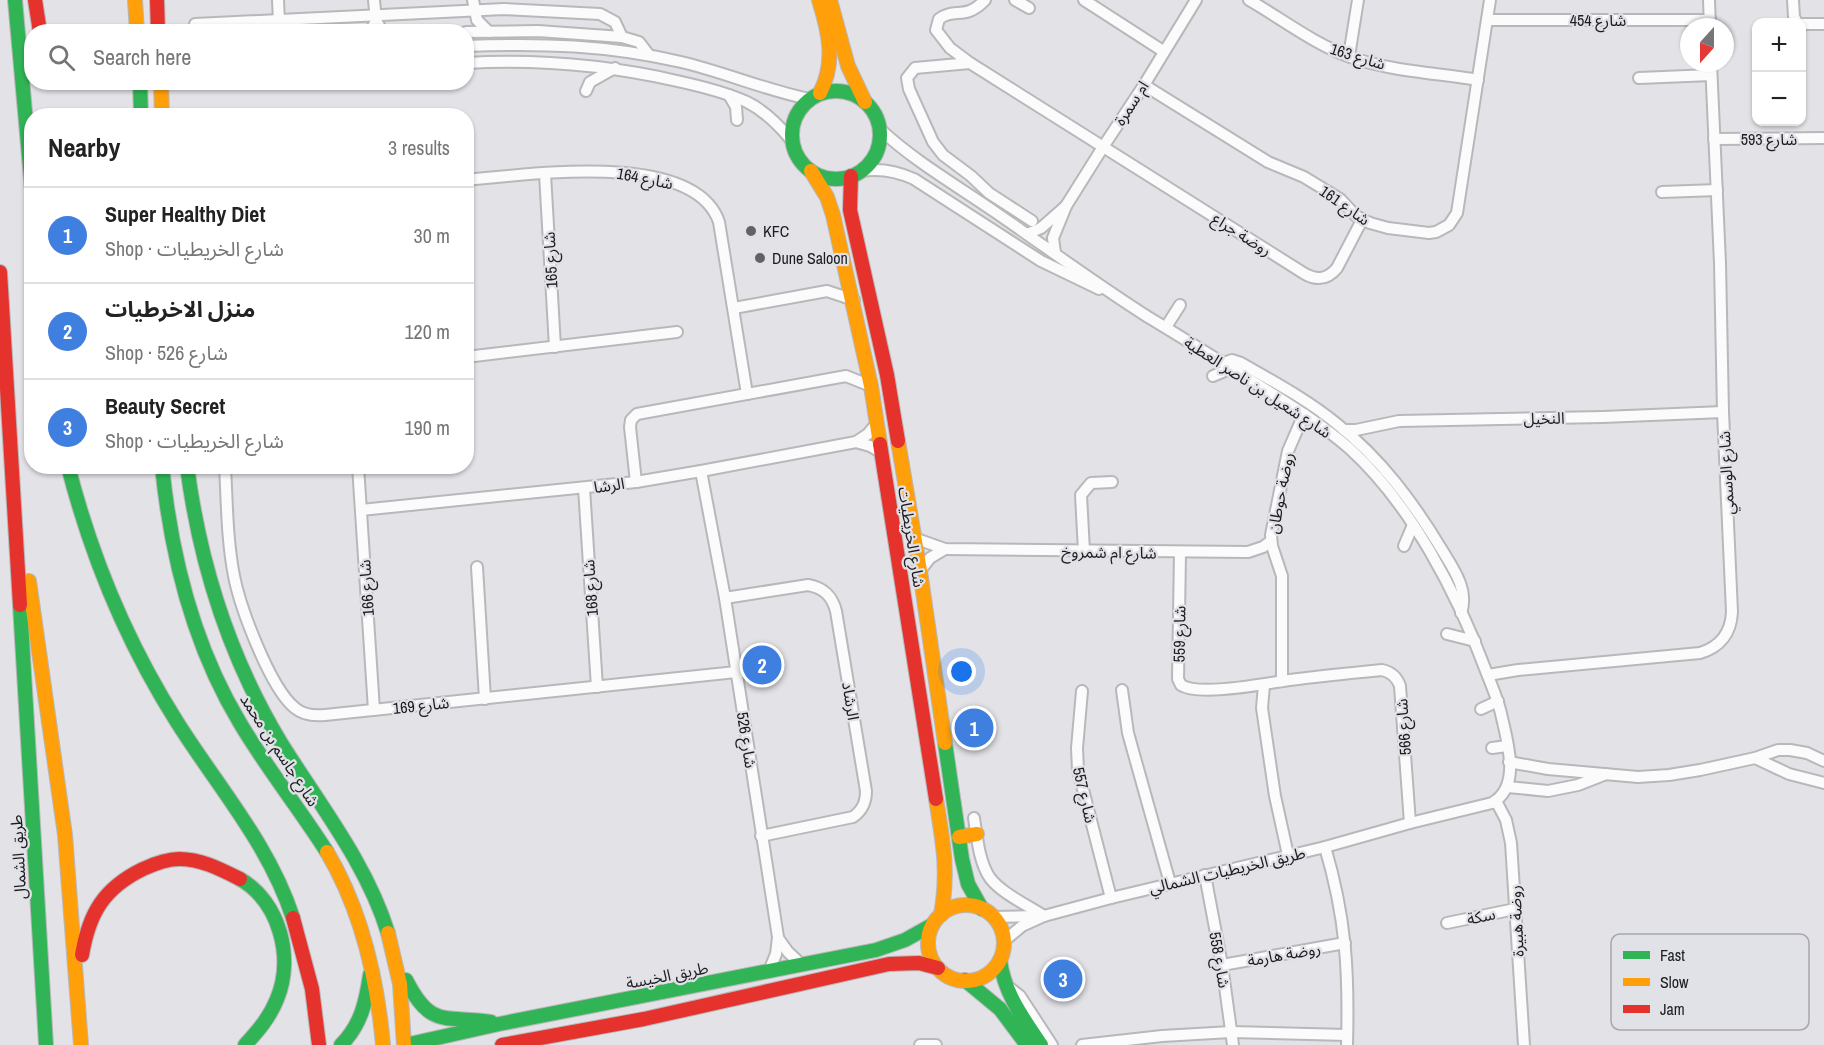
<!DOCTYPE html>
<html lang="en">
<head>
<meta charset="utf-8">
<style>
  body { margin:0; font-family:"Archivo Narrow","Noto Sans Arabic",sans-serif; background:#f6f6f6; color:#222 }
  .controls { position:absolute; right:18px; top:18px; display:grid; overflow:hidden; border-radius:12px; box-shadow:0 2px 4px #0004 }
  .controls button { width:54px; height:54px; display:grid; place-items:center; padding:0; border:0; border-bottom:2px solid #e0e0e0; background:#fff; color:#222; font:30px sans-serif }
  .compass { position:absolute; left:1680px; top:18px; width:54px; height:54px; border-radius:50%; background:#fff; box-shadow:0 2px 4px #0004; rotate:201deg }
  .you { position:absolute; left:962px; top:672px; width:21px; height:21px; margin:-15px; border:4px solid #fff; border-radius:50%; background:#1a73e8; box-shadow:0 0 0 9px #1a73e833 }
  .badge { display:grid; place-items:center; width:39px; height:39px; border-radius:50%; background:#1a73e8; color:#fff; font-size:20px; font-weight:700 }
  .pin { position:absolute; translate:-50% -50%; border:3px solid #fff; box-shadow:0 2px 6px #0006 }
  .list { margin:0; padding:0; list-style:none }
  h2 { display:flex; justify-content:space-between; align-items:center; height:78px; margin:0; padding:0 24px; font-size:26px }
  h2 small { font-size:20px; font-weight:400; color:#767676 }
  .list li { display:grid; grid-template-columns:39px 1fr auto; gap:18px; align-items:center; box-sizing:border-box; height:96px; padding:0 24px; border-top:2px solid #e0e0e0 }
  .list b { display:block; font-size:22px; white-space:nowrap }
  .list p { margin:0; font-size:20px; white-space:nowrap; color:#767676 }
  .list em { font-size:20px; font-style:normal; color:#767676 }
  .icon { flex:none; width:33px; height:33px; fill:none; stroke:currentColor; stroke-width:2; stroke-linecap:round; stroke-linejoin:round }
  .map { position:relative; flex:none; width:1824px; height:1045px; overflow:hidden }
  .search { position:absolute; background:#fff; box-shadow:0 2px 4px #0004; left:24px; top:24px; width:450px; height:66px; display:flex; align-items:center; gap:15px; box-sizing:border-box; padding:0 21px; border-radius:24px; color:#767676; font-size:22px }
  .panel { position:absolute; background:#fff; box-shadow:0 2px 4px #0004; left:24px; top:108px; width:450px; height:366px; border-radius:24px }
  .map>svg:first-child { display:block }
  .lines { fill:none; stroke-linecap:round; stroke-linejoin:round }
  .street-casing { stroke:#b8b8bb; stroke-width:14 }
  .fast-casing { stroke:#b8b8bb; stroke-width:16 }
  .slow-casing { stroke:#b8b8bb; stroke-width:16 }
  .jam-casing { stroke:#b8b8bb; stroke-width:16 }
  .street { stroke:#fbfbfb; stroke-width:10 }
  .fast { stroke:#30b455; stroke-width:14 }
  .slow { stroke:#ff9f0a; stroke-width:14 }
  .jam { stroke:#e5322d; stroke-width:14 }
  .poi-dot { fill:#626265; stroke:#e1e1e8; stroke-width:2 }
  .labels { text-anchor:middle; stroke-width:4.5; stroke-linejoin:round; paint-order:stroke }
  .street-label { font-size:16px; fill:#1d1d1f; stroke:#e1e1e8 }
  .poi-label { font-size:16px; fill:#1d1d1f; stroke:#e1e1e8; text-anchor:start }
  .key { fill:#e1e1e8; stroke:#a6a6ac; stroke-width:1.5 }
  .key-label { font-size:16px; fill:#1d1d1f }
</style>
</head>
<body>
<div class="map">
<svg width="1824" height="1045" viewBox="0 0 1824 1045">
  <rect width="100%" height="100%" fill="#e2e2e7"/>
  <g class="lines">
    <defs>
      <g id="street">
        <path d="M374,0L376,21L383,32"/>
        <path d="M473,0L477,20L489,32"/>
        <path d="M985,0C965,21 955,7 939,19L936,30L950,48L970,63L1305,274C1318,281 1328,279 1337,268L1362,220"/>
        <path d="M1015,0L1029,8"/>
        <path d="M1084,0L1163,51"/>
        <path d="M1249,0C1282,19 1314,44 1350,57C1390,71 1436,73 1478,80"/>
        <path d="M1709,0L1710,27"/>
        <path d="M1793,0L1794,17L1797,22"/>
        <path d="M1487,20H1710"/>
        <path d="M195,24L504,9L600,14L615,22L622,37"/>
        <path d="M1802,24H1824"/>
        <path d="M275,32L279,22L278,0"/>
        <path d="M370,32L376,21"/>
        <path d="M466,32L538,31L622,37L639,42L649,55"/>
        <path d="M466,46C541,43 608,45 681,62C724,72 765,90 809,99"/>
        <path d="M1349,56L1358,0"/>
        <path d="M466,63C538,59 607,65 677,81C700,86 725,92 747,102C765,111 779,125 792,141"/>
        <path d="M970,63L915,68L907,78L909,89L933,142L943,155L971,176L989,193L1032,221"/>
        <path d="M1639,78L1711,75"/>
        <path d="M1144,85L1268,162L1304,177L1340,199L1356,216L1370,223L1388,228L1429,233L1436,232L1449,225L1457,213L1490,0"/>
        <path d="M586,91L590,82L615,68"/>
        <path d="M729,95L736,107L737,120"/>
        <path d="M880,129C914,161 956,185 995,212C1046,247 1096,284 1148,317C1183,338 1218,360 1252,381C1285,402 1319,422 1349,448C1411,504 1457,593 1486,671C1492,687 1499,701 1502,718C1508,744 1521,787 1492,803L1410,823L1325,847L1111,898L1044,916L1022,926L1004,941"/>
        <path d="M1714,139L1824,138"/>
        <path d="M861,171C880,168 897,171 914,179L1041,261L1099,289"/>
        <path d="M545,174L555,347"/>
        <path d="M466,180C526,175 694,149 719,222L747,394"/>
        <path d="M1662,192L1717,190"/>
        <path d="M1027,234L1041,228L1066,206"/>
        <path d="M1055,253L1053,238L1066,206L1103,147L1144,85L1196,0"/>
        <path d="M734,308L827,291L854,300"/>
        <path d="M1166,327L1180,305"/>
        <path d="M466,357L677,332"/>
        <path d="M1224,363L1232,360L1241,363C1274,382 1308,400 1337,424C1381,459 1413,502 1442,550C1453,568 1469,590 1461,613"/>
        <path d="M1213,376L1232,368"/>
        <path d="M1344,430H1356L1399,421L1603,417L1723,412"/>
        <path d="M856,442L870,446L882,453"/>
        <path d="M225,466C227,503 227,540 234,576C240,607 270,688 295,708C303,715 314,716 325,715L736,672"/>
        <path d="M358,466L374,710"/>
        <path d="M701,471L725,598L778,937L776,954L769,971"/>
        <path d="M636,482L630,427L631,420L637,414L846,376L871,386"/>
        <path d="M584,488L597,687"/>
        <path d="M361,510L636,482L701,471L856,442L868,434L877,423"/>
        <path d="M914,538L945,549L1248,552L1263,547L1271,541"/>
        <path d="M1404,546L1413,525"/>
        <path d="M1084,551L1081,495L1091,483L1112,482"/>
        <path d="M1180,553L1178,679L1181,685C1199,697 1268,683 1290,680C1320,676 1351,673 1382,670C1391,672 1397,677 1400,686L1410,823"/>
        <path d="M477,567L485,699"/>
        <path d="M920,571L930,558L945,549"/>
        <path d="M725,598L808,585C824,588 832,596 836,611L866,791C866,802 863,810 853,817L761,836"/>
        <path d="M1447,634L1475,641"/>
        <path d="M1488,675L1518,670L1700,653C1720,647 1731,633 1732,612L1723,412L1720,263L1711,63"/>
        <path d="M1282,681V576L1272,546L1271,535L1288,451L1304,414"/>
        <path d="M1264,685L1262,708L1275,796L1288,855"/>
        <path d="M1122,690L1128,733L1170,883"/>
        <path d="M1082,691L1077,748L1078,770L1111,898"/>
        <path d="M1481,709L1498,701"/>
        <path d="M1492,748L1507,746"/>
        <path d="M1755,758L1789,774L1824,783"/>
        <path d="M1509,762L1548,769L1638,777L1669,775L1700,770L1755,758L1778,750H1790L1807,753L1824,761"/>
        <path d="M1508,787L1548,791L1578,785L1606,774"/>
        <path d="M1496,801L1506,820L1511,843L1524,1045"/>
        <path d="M974,818C977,837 979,862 990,878C1001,893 1029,906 1044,916"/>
        <path d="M1325,847C1346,918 1349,971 1347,1045"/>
        <path d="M1205,875L1222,965L1233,1045"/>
        <path d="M993,917L1038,916"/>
        <path d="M1447,923L1515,909"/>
        <path d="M778,938L788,952L802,965"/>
        <path d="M1222,965L1345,943"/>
        <path d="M1005,984L1020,996L1052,1045"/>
        <path d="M920,1045H936"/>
        <path d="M1082,1045L1162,1036L1231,1032L1347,1035"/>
      </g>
      <g id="fast">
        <path d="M15,0L32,190"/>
        <path d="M140,82L141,116"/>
        <circle cx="836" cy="135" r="44"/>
        <path d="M68,466C91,556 127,643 177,722C218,787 269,844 293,918"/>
        <path d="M162,466C171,556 193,645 240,723C266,767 299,808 327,852"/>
        <path d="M187,466C200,566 229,657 281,743C319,804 367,864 388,933"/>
        <path d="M20,605L46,1045"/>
        <path d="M945,743L962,859L968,884L982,909"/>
        <path d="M240,879C280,902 294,958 277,999C270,1017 258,1031 245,1045"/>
        <path d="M1000,960C1004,993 1023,1018 1041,1045"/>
        <path d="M406,980C431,1029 444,1015 491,1022"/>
        <path d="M965,980L1000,1009L1027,1045"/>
        <path d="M341,1045C361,1025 366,1002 370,975"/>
        <path d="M405,1045L499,1024L876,950L905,940L932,925"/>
      </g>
      <g id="slow">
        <path d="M135,0L137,32"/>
        <path d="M819,0C829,32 836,62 820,93"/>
        <path d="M830,0L848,66L865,102"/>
        <path d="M161,82L162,116"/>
        <path d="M811,171L827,197L833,215L871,386L880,444"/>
        <path d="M898,441L920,571L945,743"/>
        <path d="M29,581L65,835L81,1045"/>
        <path d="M936,799C943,842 949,872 941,915"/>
        <path d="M959,837L977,834"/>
        <path d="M327,852C362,911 377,977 383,1045"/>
        <circle cx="966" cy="943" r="38"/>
        <path d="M388,933L400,984L404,1045"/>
      </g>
      <g id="jam">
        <path d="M35,0L40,32"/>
        <path d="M157,0L158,32"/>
        <path d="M851,176L850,210L887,375L898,441"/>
        <path d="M0,272L20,605"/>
        <path d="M880,444L936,799"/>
        <path d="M293,918L312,989L319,1045"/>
        <path d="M82,955C89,913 104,888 143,869C154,864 166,859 179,859C201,859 220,869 240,879"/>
        <path d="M502,1045L644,1019L889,964L919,963L938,968"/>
      </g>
    </defs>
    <use href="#street" class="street-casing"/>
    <use href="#fast" class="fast-casing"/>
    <use href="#slow" class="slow-casing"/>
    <use href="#jam" class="jam-casing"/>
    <use href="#street" class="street"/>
    <use href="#fast" class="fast"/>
    <use href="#slow" class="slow"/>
    <use href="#jam" class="jam"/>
  </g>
  <g class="poi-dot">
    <circle cx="751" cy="231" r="6"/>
    <circle cx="760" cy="258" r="6"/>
  </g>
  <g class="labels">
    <g class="street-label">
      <text x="1598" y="26">شارع 454</text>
      <text transform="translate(1358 56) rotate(17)" y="6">شارع 163</text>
      <text transform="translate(1131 103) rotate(-57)" y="6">ام سمرة</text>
      <text x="1769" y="145">شارع 593</text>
      <text transform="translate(645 178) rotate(11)" y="6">شارع 164</text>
      <text transform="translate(1345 205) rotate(35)" y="6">شارع 161</text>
      <text transform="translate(1242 234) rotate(32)" y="6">روضة جراع</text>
      <text transform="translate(550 260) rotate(-93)" y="6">شارع 165</text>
      <text transform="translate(1258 387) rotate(33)" y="6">شارع شعيل بن ناصر العطية</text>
      <text transform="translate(1544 418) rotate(-1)" y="6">النخيل</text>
      <text transform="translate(1726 473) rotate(-93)" y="6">شارع الوسمي</text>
      <text transform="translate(609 485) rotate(-8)" y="6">الرشا</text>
      <text transform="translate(1280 493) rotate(-79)" y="6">روضة حوطان</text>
      <text transform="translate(912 537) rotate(81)" y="6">شارع الخريطيات</text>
      <text transform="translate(1109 552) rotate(1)" y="6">شارع ام شمروخ</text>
      <text transform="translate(366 588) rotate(-94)" y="6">شارع 166</text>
      <text transform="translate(590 588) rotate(-94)" y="6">شارع 168</text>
      <text transform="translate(1179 634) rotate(-89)" y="6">شارع 559</text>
      <text transform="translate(851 701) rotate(81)" y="6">الرشاد</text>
      <text transform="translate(421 705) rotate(-6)" y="6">شارع 169</text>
      <text transform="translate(1403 727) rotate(-94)" y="6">شارع 566</text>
      <text transform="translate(747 740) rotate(81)" y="6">شارع 526</text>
      <text transform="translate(280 750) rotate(57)" y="6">شارع جاسم بن محمد</text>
      <text transform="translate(1085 795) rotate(77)" y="6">شارع 557</text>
      <text transform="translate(18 857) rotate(-93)" y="6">طريق الشمال</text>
      <text transform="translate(1227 870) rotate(-13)" y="6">طريق الخريطيات الشمالي</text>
      <text transform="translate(1481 916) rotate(-12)" y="6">سكة</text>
      <text transform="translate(1516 921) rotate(-93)" y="6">روضة هبيرة</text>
      <text transform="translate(1284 954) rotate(-10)" y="6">روضة هارمة</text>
      <text transform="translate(1220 960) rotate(80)" y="6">شارع 558</text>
      <text transform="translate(667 975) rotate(-11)" y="6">طريق الخيسة</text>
    </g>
    <g class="poi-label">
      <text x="763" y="237">KFC</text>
      <text x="772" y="264">Dune Saloon</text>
    </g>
  </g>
  <rect x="1611" y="934" width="198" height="96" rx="9" class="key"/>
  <rect x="1623" y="951" width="27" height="8" fill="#30b455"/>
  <rect x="1623" y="978" width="27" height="8" fill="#ff9f0a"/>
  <rect x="1623" y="1005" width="27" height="8" fill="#e5322d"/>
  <g class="key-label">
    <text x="1660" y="961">Fast</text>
    <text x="1660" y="988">Slow</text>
    <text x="1660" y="1015">Jam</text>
  </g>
</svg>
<div class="controls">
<button>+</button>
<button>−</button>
</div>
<svg class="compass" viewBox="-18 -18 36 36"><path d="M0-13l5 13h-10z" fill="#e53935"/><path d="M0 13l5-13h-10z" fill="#767676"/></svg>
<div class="you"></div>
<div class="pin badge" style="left:974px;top:728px;background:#3f7fe0">1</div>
<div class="pin badge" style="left:762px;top:665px;background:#3f7fe0">2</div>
<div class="pin badge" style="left:1063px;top:979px;background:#3f7fe0">3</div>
<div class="search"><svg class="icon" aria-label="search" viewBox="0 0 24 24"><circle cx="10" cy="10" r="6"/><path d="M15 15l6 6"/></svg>Search here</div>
<section class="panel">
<h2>Nearby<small>3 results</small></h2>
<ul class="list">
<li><span class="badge" style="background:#3f7fe0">1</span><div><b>Super Healthy Diet</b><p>Shop · شارع الخريطيات</p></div><em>30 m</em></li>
<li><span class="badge" style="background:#3f7fe0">2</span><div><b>منزل الاخرطيات</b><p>Shop · شارع 526</p></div><em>120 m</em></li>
<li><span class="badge" style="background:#3f7fe0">3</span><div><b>Beauty Secret</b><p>Shop · شارع الخريطيات</p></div><em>190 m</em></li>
</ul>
</section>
</div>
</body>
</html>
